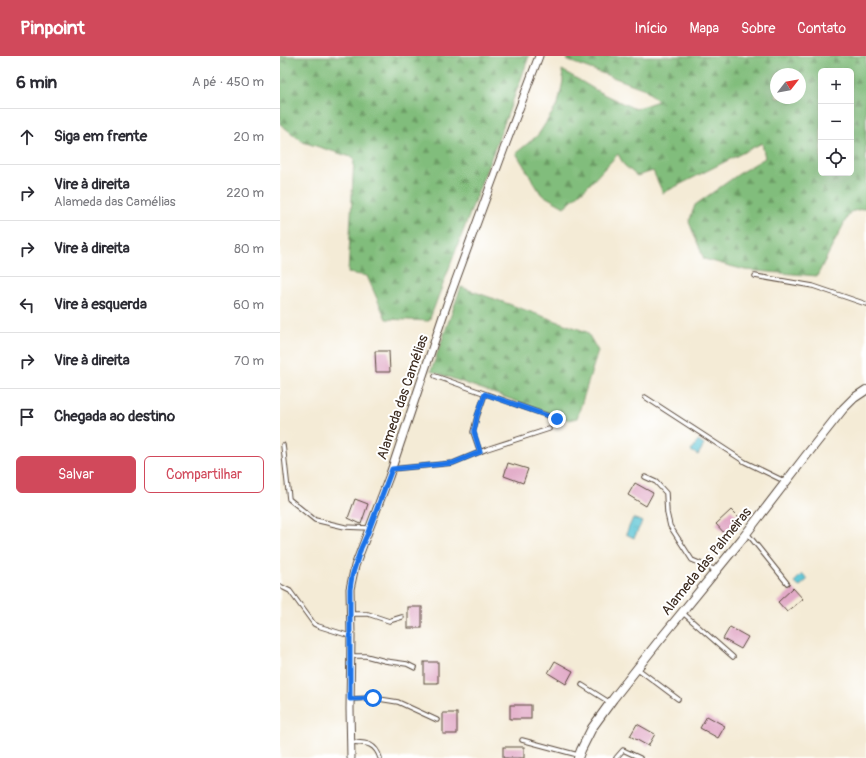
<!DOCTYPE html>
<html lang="pt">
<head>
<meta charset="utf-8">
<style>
  body { margin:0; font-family:Pangolin,sans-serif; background:#f2f2f3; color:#2b2b33 }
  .controls { position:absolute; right:12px; top:12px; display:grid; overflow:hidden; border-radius:6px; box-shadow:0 4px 16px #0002 }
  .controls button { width:36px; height:36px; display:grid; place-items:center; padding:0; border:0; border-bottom:1px solid #e1e1e2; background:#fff; color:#2b2b33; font:20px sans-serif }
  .compass { position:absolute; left:490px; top:12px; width:36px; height:36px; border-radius:50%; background:#fff; box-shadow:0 4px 16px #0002; rotate:59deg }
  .stop { position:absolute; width:12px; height:12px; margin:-9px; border:3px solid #1a73e8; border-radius:50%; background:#fff }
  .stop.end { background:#1a73e8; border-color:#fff; box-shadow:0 1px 4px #0008 }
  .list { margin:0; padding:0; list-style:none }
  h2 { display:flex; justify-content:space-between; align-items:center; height:52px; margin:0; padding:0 16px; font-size:17px }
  h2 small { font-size:13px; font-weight:400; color:#7c7c81 }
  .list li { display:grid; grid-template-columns:26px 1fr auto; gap:12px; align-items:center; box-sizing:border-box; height:56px; padding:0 16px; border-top:1px solid #e1e1e2 }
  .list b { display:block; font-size:15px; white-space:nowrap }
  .list p { margin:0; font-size:13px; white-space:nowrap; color:#7c7c81 }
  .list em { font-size:13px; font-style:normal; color:#7c7c81 }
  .actions { display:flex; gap:8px; padding:12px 16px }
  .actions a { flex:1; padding:9px 0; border:1px solid #d1495b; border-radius:6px; text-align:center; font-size:14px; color:#d1495b }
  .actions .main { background:#d1495b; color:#fff }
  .icon { flex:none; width:22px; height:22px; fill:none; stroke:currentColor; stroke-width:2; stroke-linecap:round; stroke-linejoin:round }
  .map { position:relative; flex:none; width:586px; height:702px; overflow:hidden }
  header { display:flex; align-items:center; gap:24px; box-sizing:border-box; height:56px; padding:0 20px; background:#d1495b; color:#fff }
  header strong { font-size:19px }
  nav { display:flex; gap:22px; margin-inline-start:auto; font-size:14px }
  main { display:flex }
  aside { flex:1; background:#fff }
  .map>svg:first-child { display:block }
  .forest { fill:url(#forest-firs); stroke:#5e744c; fill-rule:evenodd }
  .water { fill:url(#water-ripples); stroke:#4b787a }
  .building { fill:#e2aac7 }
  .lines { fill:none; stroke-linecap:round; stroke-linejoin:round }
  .service-casing { stroke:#57473a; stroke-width:5.5 }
  .minor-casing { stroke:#57473a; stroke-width:9 }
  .tertiary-casing { stroke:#57473a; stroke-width:10 }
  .service { stroke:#fff; stroke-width:3.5 }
  .minor { stroke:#fff; stroke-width:7 }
  .tertiary { stroke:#fff; stroke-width:8 }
  .route { stroke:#1a73e8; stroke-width:5 }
  .labels { text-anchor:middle; stroke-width:4; stroke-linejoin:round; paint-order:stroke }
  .street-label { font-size:14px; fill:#3b2a1e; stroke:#fff }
</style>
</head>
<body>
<header>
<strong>Pinpoint</strong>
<nav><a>Início</a><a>Mapa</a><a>Sobre</a><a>Contato</a></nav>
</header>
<main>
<aside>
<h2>6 min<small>A pé · 450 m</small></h2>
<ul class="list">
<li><svg class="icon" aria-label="ahead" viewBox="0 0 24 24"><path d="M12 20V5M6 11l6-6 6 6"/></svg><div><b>Siga em frente</b></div><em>20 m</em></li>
<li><svg class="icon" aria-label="right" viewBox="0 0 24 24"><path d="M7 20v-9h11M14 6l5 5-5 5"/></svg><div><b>Vire à direita</b><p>Alameda das Camélias</p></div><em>220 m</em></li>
<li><svg class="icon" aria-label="right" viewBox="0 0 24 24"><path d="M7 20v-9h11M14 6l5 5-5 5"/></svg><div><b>Vire à direita</b></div><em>80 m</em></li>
<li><svg class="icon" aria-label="left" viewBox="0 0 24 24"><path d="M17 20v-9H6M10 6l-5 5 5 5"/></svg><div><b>Vire à esquerda</b></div><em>60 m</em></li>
<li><svg class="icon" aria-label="right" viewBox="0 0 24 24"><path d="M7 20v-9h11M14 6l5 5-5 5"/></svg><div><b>Vire à direita</b></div><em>70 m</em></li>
<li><svg class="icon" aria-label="arrive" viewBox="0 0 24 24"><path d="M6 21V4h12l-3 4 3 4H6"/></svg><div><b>Chegada ao destino</b></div></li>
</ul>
<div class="actions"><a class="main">Salvar</a><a>Compartilhar</a></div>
</aside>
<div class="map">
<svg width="586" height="702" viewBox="0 0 586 702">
  <defs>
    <pattern id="forest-firs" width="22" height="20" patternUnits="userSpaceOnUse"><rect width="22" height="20" fill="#81bd7b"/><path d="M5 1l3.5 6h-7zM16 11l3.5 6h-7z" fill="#6b9a64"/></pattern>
    <pattern id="water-ripples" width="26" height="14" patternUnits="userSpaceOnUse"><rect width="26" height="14" fill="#5bc5d5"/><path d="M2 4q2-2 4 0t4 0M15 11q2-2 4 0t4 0" fill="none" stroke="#50a9b6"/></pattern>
  </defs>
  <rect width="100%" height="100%" fill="#fff"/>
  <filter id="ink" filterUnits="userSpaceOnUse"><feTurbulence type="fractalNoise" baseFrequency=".025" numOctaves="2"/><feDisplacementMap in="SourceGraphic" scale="8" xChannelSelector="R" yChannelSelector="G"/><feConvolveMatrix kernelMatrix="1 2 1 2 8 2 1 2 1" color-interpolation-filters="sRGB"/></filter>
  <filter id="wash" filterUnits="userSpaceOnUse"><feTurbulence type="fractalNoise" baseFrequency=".012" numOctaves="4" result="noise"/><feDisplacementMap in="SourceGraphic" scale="16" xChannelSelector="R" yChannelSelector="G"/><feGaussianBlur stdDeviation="0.9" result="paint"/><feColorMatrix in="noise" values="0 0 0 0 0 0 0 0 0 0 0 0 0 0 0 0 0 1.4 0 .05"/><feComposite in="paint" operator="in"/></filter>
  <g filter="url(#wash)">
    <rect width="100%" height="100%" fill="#f4ebd6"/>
    <g class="forest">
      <path d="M0,0H249L241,23L149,265L106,263L87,220L68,217L74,102L23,86L0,68Z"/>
      <path d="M290,0H586V152L570,156L537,220L465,214L424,203L409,166L415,149L463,115L485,102L482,87L383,137L373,115L357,120L344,109L338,98L308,130L284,151L261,138L236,97L258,79L278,48L283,25L282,14L321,37L355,53L378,45L365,33L286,4ZM541,15H571V117H541ZM496,18H520V42H496Z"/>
      <path d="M181,231L307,276L318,295L297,362L289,364L151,315Z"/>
    </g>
    <g class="water">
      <path d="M418,385L424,389L418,399L411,395Z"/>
      <path d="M353,462L362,466L354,482L346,478Z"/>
      <path d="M522,518L528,523L519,531L514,526Z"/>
    </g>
    <g id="blocks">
      <g class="building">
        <path d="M95,295H109L110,316H96Z"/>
        <path d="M228,407L248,413L243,427L224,420Z"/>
        <path d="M355,427L373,437L366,450L348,439Z"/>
        <path d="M75,443L88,448L81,468L68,462Z"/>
        <path d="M451,454L461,464L445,478L436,468Z"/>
        <path d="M513,532L523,543L507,556L498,546Z"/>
        <rect x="128" y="551" width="14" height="21"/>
        <path d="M450,571L468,581L461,593L443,583Z"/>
        <path d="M275,605L293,615L286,628L268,617Z"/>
        <rect x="144" y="606" width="14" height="21"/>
        <rect x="230" y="649" width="21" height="14"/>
        <rect x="163" y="657" width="14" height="21"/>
        <path d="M427,660L445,670L438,682L420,672Z"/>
        <path d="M357,668L375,678L368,690L350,680Z"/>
        <rect x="223" y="691" width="21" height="11"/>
      </g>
    </g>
  </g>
  <g filter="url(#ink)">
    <use href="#blocks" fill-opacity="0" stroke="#57473a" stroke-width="1"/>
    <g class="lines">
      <defs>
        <g id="service">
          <path d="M475,220L533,230L586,248"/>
          <path d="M155,320L277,363"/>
          <path d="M365,341L465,406L506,426"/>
          <path d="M3,389L9,443L35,464L65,471L89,472"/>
          <path d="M200,396L193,376L197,361L205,338"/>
          <path d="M112,413L173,407L207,393L269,373"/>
          <path d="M365,421L376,426L386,437L387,457L390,470L412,504L436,514"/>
          <path d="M467,477L507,527"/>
          <path d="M0,530L10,535L34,568L38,570L70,580"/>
          <path d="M403,557L453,601"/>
          <path d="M71,558H88L109,565L122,561"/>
          <path d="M70,600H86L105,605L127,608L135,612"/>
          <path d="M358,613L398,643"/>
          <path d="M302,629L329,646"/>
          <path d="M70,643L93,642L118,646L157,664"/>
          <path d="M242,684L298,699"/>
          <path d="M71,686C85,687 95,686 100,702"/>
          <path d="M336,702L343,694L360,702"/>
        </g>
        <path id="minor" d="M71,702L70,653L71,580L70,533L75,510L109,421L167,248L225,90L259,0"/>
        <path id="tertiary" d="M298,702L301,694L312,672L333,643L378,586L462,483L525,401L563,353L574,342L586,334"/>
      </defs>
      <use href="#service" class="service-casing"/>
      <use href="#minor" class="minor-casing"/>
      <use href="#tertiary" class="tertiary-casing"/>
      <use href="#service" class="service"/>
      <use href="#minor" class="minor"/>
      <use href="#tertiary" class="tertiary"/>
    </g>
  </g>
  <g class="lines" filter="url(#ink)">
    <path class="route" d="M93,642L70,643V533L72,520L81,492L87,479L112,413L173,407L200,396L194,376L197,360L205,338L277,363"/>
  </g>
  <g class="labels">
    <g class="street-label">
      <text transform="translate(122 341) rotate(-71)" y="5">Alameda das Camélias</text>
      <text transform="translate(426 505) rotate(-51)" y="5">Alameda das Palmeiras</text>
    </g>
  </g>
</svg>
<div class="controls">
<button>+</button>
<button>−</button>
<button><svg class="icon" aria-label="locate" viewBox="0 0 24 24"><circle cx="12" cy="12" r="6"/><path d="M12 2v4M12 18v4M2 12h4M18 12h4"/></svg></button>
</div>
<svg class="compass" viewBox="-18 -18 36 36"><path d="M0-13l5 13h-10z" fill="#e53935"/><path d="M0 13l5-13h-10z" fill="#7c7c81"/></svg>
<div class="stop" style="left:93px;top:642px"></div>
<div class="stop end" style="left:277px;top:363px"></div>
</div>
</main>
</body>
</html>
